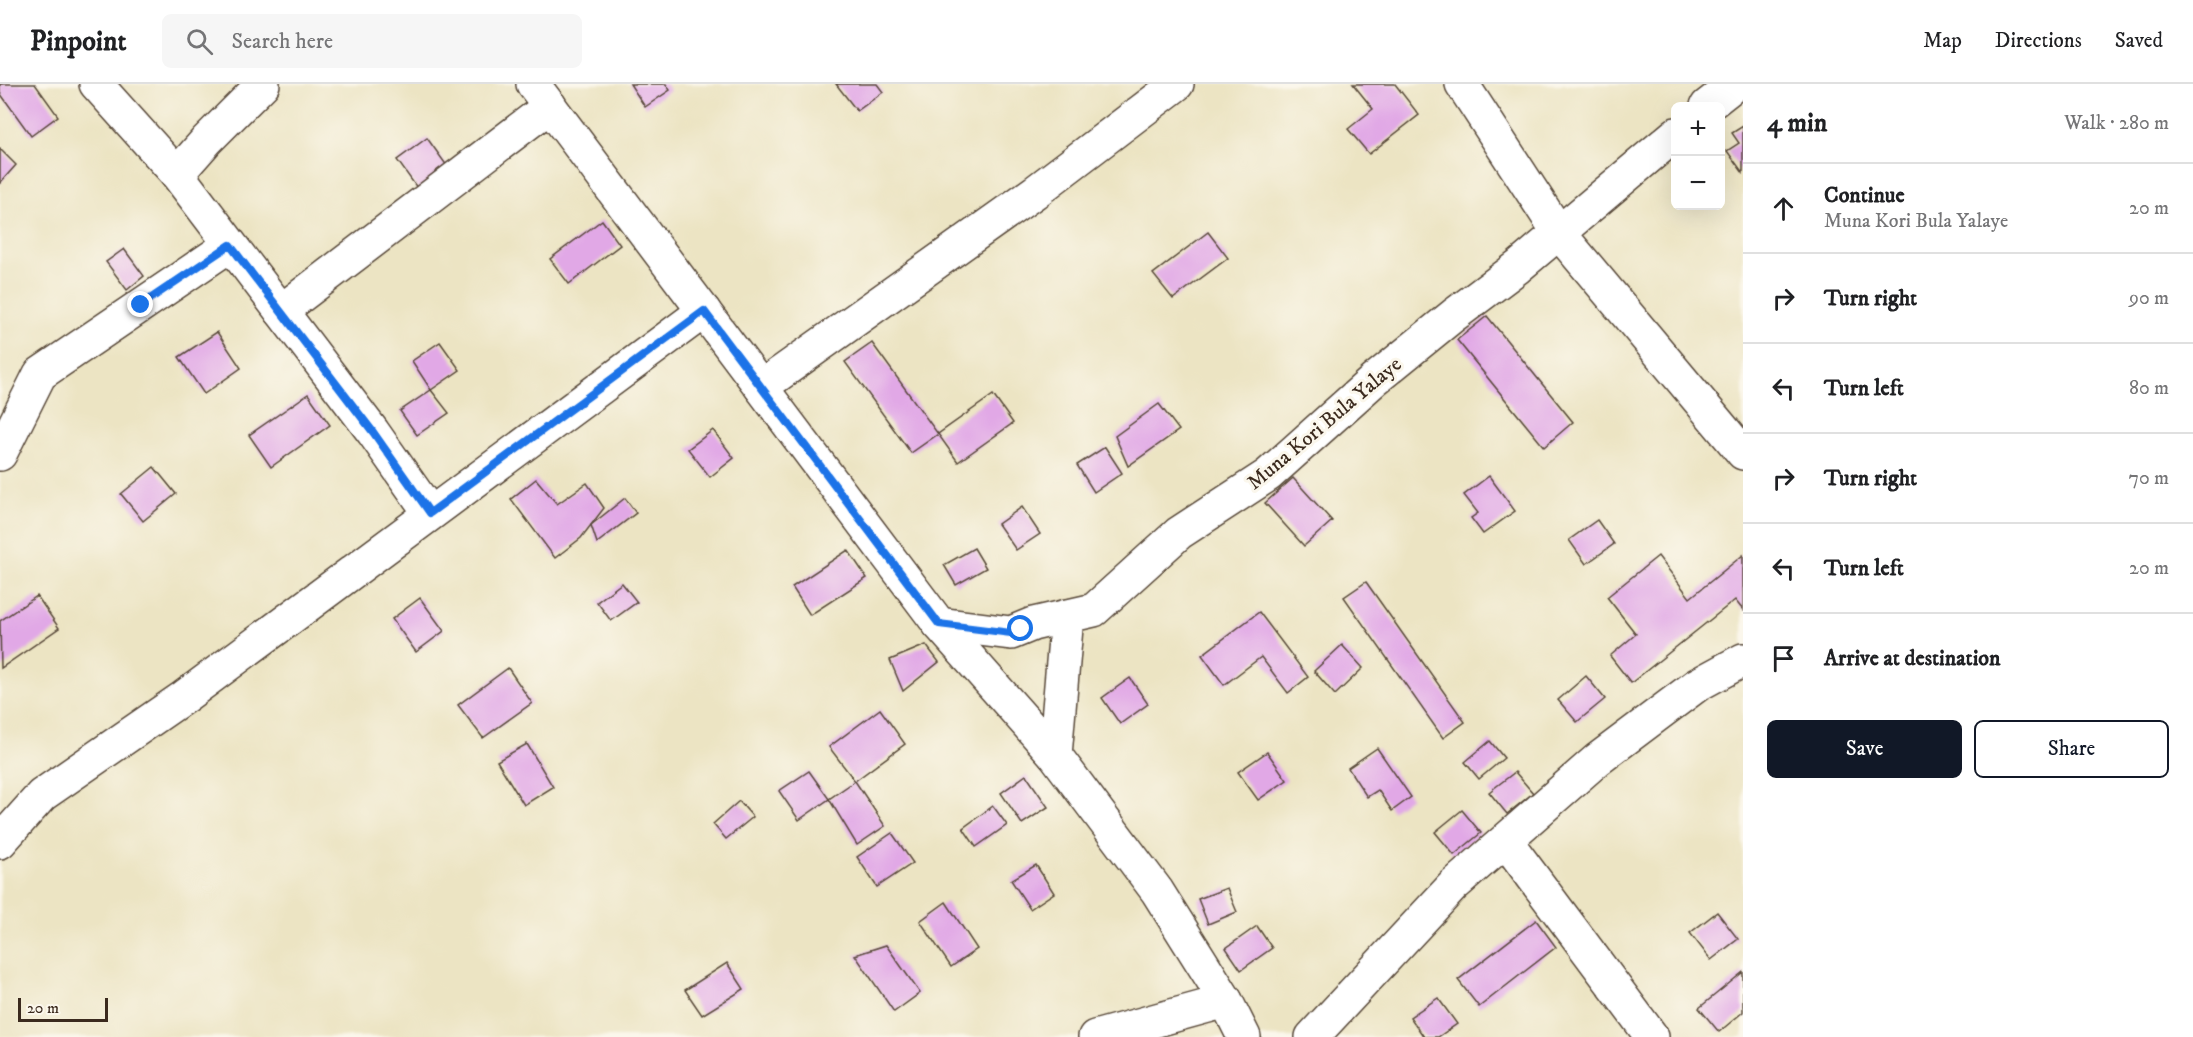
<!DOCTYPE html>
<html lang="en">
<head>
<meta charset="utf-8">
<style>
  body { margin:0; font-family:"IM FELL DW Pica",serif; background:#f6f6f6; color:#202124 }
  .controls { position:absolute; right:18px; top:18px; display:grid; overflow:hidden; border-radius:9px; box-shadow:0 6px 24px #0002 }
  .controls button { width:54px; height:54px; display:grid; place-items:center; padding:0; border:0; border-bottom:2px solid #e0e0e0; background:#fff; color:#202124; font:30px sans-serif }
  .scale { position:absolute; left:18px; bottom:15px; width:90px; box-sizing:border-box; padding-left:6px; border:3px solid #3b2a1e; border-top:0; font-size:16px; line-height:21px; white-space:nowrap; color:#3b2a1e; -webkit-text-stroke:4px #fbf7ec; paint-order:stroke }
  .stop { position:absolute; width:18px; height:18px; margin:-14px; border:4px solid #1a73e8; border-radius:50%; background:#fff }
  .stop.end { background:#1a73e8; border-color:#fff; box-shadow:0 2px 6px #0008 }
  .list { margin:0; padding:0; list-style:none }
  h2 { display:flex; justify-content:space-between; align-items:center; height:78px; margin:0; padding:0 24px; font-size:26px }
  h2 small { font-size:20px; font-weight:400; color:#757577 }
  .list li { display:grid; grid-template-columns:39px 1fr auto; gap:18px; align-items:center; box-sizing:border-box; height:90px; padding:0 24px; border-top:2px solid #e0e0e0 }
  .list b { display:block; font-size:22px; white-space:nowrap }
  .list p { margin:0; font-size:20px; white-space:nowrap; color:#757577 }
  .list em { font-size:20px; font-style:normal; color:#757577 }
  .actions { display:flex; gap:12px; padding:18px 24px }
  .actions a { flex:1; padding:14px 0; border:2px solid #111827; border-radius:9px; text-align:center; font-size:21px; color:#111827 }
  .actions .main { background:#111827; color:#fff }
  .icon { flex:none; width:33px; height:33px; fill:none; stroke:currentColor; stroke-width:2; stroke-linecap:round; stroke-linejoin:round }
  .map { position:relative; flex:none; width:1743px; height:953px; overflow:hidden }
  header { display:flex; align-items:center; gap:36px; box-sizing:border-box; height:84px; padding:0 30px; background:#fff; border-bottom:2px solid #e0e0e0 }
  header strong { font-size:28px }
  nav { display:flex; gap:33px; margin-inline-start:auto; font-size:21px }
  .search { width:420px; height:54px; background:#f6f6f6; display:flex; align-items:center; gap:15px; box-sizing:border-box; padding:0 21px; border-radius:9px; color:#757577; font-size:22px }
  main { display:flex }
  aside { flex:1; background:#fff }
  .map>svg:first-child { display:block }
  .building { fill:#e1a8e6 }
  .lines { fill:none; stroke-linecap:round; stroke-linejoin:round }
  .street-casing { stroke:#564637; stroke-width:36 }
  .street { stroke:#fff; stroke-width:33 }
  .route { stroke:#1a73e8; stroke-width:8 }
  .labels { text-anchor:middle; stroke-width:6; stroke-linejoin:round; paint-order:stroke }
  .street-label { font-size:21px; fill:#3b2a1e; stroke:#fbf7ec }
</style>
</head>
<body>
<header>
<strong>Pinpoint</strong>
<div class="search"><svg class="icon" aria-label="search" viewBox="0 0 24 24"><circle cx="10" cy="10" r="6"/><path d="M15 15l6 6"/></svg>Search here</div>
<nav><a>Map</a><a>Directions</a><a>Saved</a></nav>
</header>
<main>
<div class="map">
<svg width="1743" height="953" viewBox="0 0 1743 953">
  <rect width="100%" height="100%" fill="#fbf7ec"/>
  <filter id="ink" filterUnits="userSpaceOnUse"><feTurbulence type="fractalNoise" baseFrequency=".0167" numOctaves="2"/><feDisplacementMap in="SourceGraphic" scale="12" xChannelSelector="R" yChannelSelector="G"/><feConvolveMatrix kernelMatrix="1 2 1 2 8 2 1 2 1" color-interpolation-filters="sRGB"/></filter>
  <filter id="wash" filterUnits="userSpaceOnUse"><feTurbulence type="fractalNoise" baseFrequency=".008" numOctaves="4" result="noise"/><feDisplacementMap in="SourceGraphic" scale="24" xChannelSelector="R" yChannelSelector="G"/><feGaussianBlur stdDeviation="1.35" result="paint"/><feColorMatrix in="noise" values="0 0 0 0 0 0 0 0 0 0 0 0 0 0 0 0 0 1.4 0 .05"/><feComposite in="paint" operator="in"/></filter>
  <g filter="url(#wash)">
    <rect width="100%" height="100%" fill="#ece4c3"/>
    <g id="blocks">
      <g class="building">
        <path d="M0,0H35L58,32L31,52L0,9Z"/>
        <path d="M630,0H666L670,6L645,23Z"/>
        <path d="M836,0H877L883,8L857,27Z"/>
        <path d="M1353,0H1395L1419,31L1369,70L1348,45L1373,25Z"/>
        <path d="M1743,42V89L1727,67L1739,59L1732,49Z"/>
        <path d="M427,54L450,86L420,108L397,76Z"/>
        <path d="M0,65L16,81L0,99Z"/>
        <path d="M602,136L620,161L569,200L550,175Z"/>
        <path d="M1208,148L1228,174L1173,215L1153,190Z"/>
        <path d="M124,165L144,192L127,206L106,178Z"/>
        <path d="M1487,232L1573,338L1544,363L1457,256Z"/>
        <path d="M217,248L241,284L204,310L179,273Z"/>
        <path d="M440,258L460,286L431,306L412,277Z"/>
        <path d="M872,259L938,350L911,369L845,278Z"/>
        <path d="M431,306L449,329L417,351L400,327Z"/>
        <path d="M308,310L330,341L271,383L249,351Z"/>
        <path d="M993,311L1013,339L958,378L938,350Z"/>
        <path d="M1159,320L1179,346L1128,382L1115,352Z"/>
        <path d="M713,346L734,374L710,393L688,365Z"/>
        <path d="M1105,363L1122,389L1094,408L1077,381Z"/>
        <path d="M154,383L176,410L143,437L121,410Z"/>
        <path d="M1489,392L1515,427L1483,450L1471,434L1478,429L1464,411Z"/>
        <path d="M1293,394L1332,437L1304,462L1265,419Z"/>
        <path d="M536,395L557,420L587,399L604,424L581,454L555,474L511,415Z"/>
        <path d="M625,414L636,429L597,459L591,441Z"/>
        <path d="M1022,423L1040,450L1016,466L998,440Z"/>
        <path d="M1597,436L1614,460L1586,480L1569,456Z"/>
        <path d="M974,464L986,484L956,501L944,481Z"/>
        <path d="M848,466L867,494L810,531L792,503Z"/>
        <path d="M1743,471V526L1735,516L1631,599L1610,572L1636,550L1607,513L1658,472L1690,514Z"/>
        <path d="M1366,498L1465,638L1443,654L1344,513Z"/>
        <path d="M622,499L637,518L611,537L597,518Z"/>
        <path d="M37,512L59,544L1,584L0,537Z"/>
        <path d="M420,514L444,547L416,568L392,535Z"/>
        <path d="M1259,528L1308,593L1288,609L1261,573L1224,601L1202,571Z"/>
        <path d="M926,561L939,578L903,607L890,576Z"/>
        <path d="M1342,561L1363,584L1335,611L1314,587Z"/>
        <path d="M508,584L532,619L483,654L458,621Z"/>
        <path d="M1586,592L1605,615L1577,638L1558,616Z"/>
        <path d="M1130,594L1148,620L1120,640L1102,614Z"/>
        <path d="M880,625L905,660L855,697L829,663Z"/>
        <path d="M1490,657L1504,674L1479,695L1465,678Z"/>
        <path d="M527,660L553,703L524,721L497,677Z"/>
        <path d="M1377,664L1411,713L1392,727L1378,706L1367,713L1348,684Z"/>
        <path d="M1267,668L1287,696L1258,716L1238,688Z"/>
        <path d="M809,687L829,715L799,736L779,707Z"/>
        <path d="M1515,688L1533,709L1507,730L1489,708Z"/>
        <path d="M1026,691L1048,723L1022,740L1001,709Z"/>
        <path d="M855,697L885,742L857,761L829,715Z"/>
        <path d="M739,717L753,733L726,755L713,740Z"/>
        <path d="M993,722L1007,741L976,763L963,744Z"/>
        <path d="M1462,726L1481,749L1454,771L1435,748Z"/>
        <path d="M892,749L913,779L877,803L857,773Z"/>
        <path d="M1036,781L1054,809L1030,825L1011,796Z"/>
        <path d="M1227,804L1237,828L1208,840L1198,815Z"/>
        <path d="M946,818L977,865L951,883L920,837Z"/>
        <path d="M1717,828L1738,855L1711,876L1690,849Z"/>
        <path d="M1536,836L1556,863L1479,923L1458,896Z"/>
        <path d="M1257,842L1272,864L1241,886L1226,864Z"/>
        <path d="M886,861L920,909L894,928L855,871Z"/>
        <path d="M727,879L744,905L702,931L685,906Z"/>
        <path d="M1743,888V928L1719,948L1699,924Z"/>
        <path d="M1438,914L1457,940L1438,953H1424L1410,933Z"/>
      </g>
    </g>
  </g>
  <g filter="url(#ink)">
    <use href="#blocks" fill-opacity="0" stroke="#564637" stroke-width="1.5"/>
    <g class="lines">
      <defs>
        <g id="street">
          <path d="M96,0L177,90L373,348L430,429"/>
          <path d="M533,0L939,540L1055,671L1157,807L1226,917L1244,953"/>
          <path d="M1462,0L1559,149L1743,369"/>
          <path d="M1707,22L1735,0"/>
          <path d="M177,90L207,56L263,0"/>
          <path d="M281,227L550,22"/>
          <path d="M761,303L1035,108L1177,0"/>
          <path d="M0,370L40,290L230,161"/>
          <path d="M939,540L1011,549L1033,540L1094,526L1179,449L1268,391L1374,296L1454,231L1518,183L1676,50"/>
          <path d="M1055,671L1067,532"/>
          <path d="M1506,757L1652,953"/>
          <path d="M0,758L42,711L184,613L704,227"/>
          <path d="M1095,953L1226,917"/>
          <path d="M1312,953L1453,802L1597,676L1697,601L1743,576"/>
        </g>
      </defs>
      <use href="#street" class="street-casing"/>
      <use href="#street" class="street"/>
    </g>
  </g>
  <g class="lines" filter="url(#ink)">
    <path class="route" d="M141,221L230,161L373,348L430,429L704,227L939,540L1011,549L1021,545"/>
  </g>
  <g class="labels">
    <g class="street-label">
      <text transform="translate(1324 339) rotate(-40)" y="7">Muna Kori Bula Yalaye</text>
    </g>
  </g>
</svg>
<div class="controls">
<button>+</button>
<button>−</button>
</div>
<div class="scale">20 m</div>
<div class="stop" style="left:1021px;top:545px"></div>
<div class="stop end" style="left:141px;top:221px"></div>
</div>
<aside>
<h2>4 min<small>Walk · 280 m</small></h2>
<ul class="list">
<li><svg class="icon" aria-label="ahead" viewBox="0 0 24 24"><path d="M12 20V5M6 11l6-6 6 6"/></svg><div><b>Continue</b><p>Muna Kori Bula Yalaye</p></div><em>20 m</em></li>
<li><svg class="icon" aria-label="right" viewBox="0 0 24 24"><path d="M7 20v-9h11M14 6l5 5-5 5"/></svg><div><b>Turn right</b></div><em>90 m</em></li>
<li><svg class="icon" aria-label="left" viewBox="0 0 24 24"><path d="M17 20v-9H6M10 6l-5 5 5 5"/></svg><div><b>Turn left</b></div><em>80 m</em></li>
<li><svg class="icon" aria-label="right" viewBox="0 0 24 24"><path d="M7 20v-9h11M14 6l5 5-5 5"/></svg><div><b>Turn right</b></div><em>70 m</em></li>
<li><svg class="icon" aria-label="left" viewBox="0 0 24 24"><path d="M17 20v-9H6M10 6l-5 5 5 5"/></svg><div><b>Turn left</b></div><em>20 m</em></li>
<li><svg class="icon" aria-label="arrive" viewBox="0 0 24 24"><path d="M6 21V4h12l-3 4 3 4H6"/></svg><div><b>Arrive at destination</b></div></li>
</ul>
<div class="actions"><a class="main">Save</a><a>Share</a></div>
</aside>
</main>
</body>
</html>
